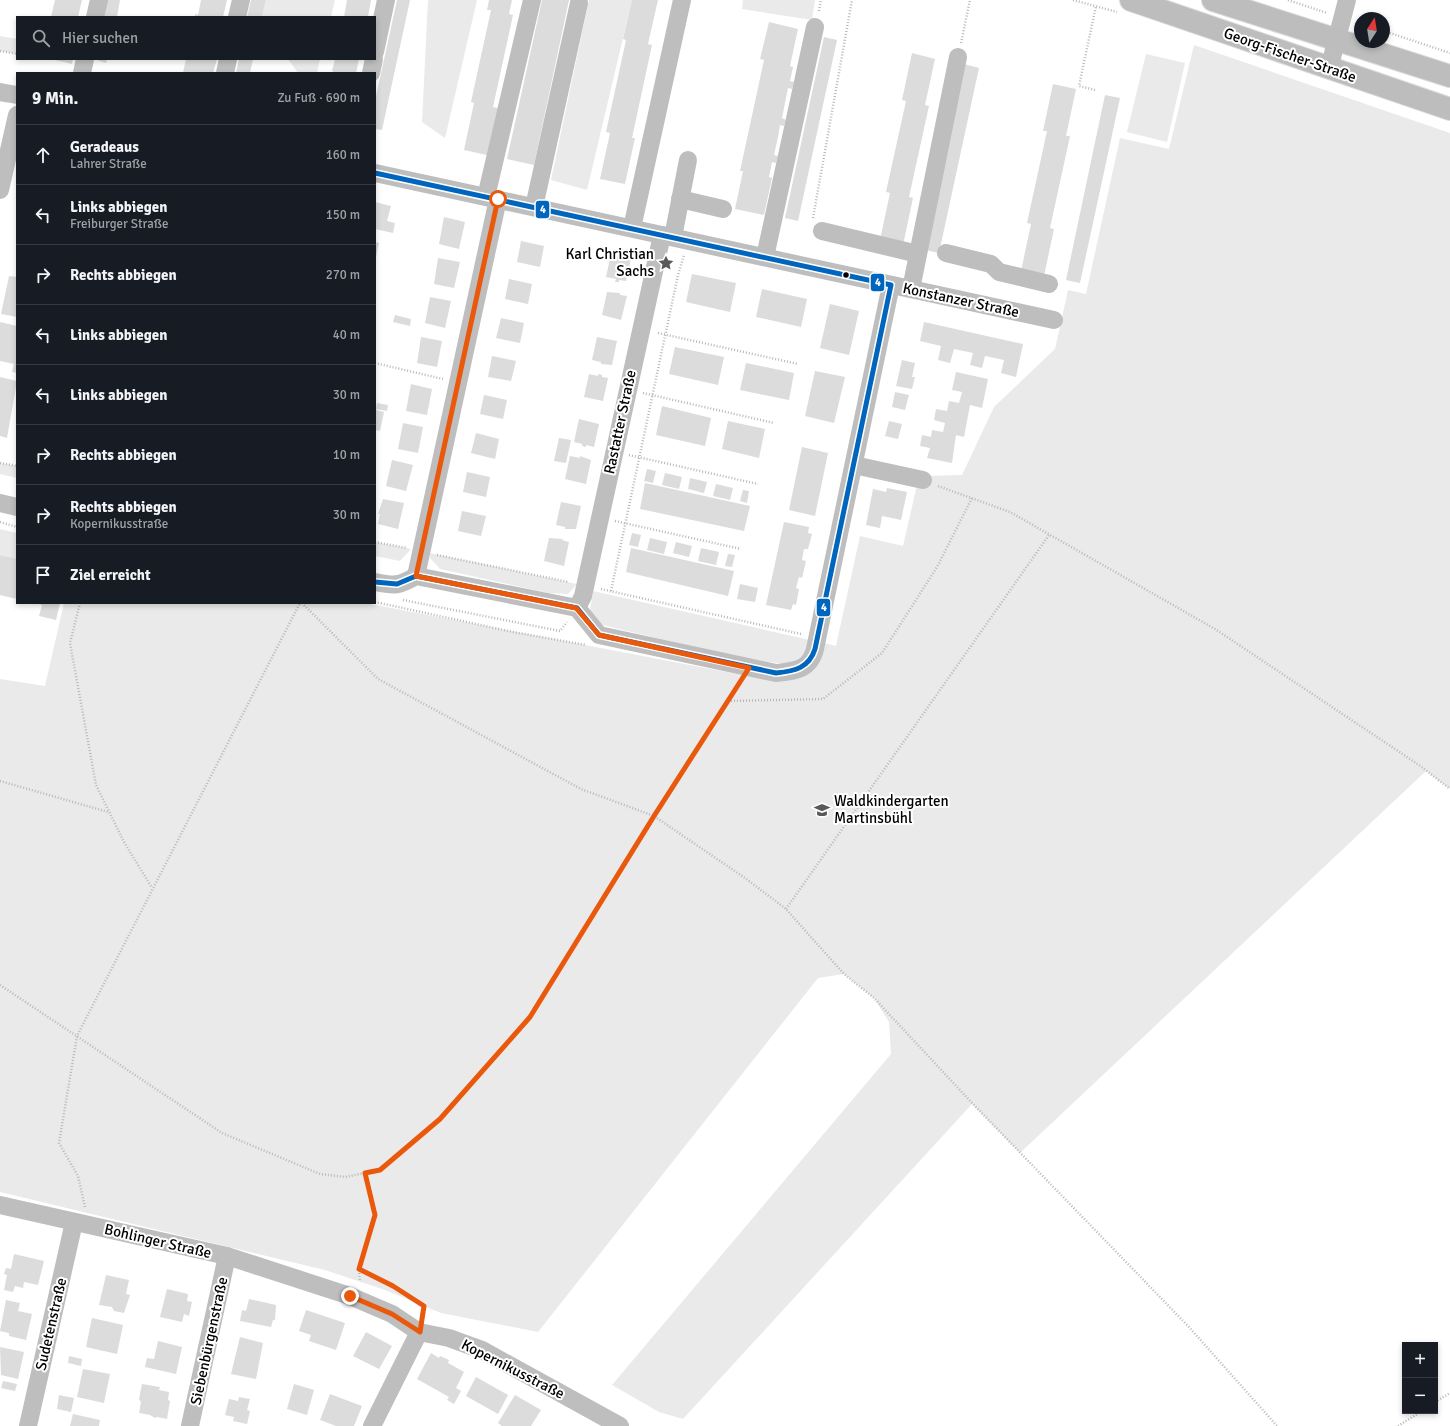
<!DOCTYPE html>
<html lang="de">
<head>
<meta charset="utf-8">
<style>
  body { margin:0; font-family:Signika,sans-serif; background:#242831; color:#f1f3f6 }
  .controls { position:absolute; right:12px; bottom:12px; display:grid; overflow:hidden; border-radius:0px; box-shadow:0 2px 6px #0003 }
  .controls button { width:36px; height:36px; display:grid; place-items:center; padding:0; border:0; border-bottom:1px solid #363941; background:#171b24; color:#f1f3f6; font:20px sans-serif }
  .compass { position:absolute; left:1354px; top:12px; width:36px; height:36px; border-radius:50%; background:#171b24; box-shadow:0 2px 6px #0003; rotate:12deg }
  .stop { position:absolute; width:12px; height:12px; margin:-9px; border:3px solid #ea580c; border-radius:50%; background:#fff }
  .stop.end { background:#ea580c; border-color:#fff; box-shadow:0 1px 4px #0008 }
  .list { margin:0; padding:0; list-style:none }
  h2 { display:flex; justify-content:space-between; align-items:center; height:52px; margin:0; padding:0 16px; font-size:17px }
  h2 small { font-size:13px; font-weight:400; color:#9ea1a6 }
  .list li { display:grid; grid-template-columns:26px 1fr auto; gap:12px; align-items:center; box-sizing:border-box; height:60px; padding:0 16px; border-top:1px solid #363941 }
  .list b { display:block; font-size:15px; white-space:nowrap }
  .list p { margin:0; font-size:13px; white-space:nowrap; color:#9ea1a6 }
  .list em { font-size:13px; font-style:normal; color:#9ea1a6 }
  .icon { flex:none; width:22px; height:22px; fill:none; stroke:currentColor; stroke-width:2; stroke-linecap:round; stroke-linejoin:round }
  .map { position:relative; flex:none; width:1450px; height:1426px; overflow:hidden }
  .search { position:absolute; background:#171b24; box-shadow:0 2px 6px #0003; left:16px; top:16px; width:360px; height:44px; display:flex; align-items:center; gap:10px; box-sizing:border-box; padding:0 14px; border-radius:0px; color:#9ea1a6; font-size:15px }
  .panel { position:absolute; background:#171b24; box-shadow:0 2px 6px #0003; left:16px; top:72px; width:360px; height:532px; border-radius:0px }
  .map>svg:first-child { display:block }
  .green { fill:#eaeaea }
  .building { fill:#dcdcdc }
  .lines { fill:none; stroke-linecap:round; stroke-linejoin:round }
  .major-casing { stroke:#dbdbdb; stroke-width:24 }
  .path { stroke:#b8b8b8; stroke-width:2.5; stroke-dasharray:1 2; stroke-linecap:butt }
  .minor { stroke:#bebebe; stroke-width:18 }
  .major { stroke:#bdbdbd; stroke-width:22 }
  .bus-1-casing { stroke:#fff; stroke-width:8 }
  .bus-1 { stroke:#0065bd; stroke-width:5 }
  .route { stroke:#ea580c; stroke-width:5 }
  .bus-dot { fill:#000; stroke:#fff; stroke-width:1.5 }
  .labels { text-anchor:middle; stroke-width:4; stroke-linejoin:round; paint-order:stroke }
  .street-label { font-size:15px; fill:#000; stroke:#fff }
  .poi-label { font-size:15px; fill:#000; stroke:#fff; text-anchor:end }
  .line-badge { stroke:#fff; stroke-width:1.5 }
  .badge-label { font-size:11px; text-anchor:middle; font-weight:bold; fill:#fff }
</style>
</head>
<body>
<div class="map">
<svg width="1450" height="1426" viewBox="0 0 1450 1426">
  <rect width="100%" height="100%" fill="#fff"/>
  <g class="green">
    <path d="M266,0H335L331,17H262Z"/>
    <path d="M428,0H477L445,138L422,122Z"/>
    <path d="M589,0H632L587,190L551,180Z"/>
    <path d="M743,0H815L812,20L742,9Z"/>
    <path d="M0,36L17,39V54L0,51Z"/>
    <path d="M1194,45L1450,133V789L1426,771L1020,1153L972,1104L683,1419L659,1412L612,1385L891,1054L889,1022L874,998L844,974L818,978L538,1332L441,1313L385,1290L325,1270L0,1192V679L45,686L64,603H365L763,679L798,670L820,642L836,646L860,536L903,546L919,476L962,475L994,407L1055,349L1068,290L1086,294L1120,138L1169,149Z"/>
    <path d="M1146,54L1185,63L1167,142L1127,132Z"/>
    <path d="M288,59H320L317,73H298Z"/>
    <path d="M0,463L17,466V478L0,474Z"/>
    <path d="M0,529L17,533V559L0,555Z"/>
    <path d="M375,542L411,549L400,561L375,556Z"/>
    <path d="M430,553L577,584L568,594L548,593L440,569L430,558Z"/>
    <path d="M593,591L810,640C806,650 804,658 793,663C777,669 629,631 602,625L590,611Z"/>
  </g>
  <g class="building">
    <path d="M55,0H82L78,17H51Z"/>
    <path d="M107,0H120L117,17H103Z"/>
    <path d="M201,0H227L223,17H195V14L198,15Z"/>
    <path d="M251,0H266L262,17H247Z"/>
    <path d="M347,0H371L368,17H344Z"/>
    <path d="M397,0H410L382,130L375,129V101Z"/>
    <path d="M489,0H512L509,14L513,15L493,107L498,108L487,155L464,150L474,103L471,102L491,10H487Z"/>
    <path d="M542,0H569L534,165L507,159Z"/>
    <path d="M632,0H658L648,44L652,45L632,138H635L625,184L600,179L610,133L606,132L626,40L623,39Z"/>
    <path d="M769,22L798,29L790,66L793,67L790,81L794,82L792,89L788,88L782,118L786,120L784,126L780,125L778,137L774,155L778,156L776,163L772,162L769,177L772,178L764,215L735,209L743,171H740L764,60L760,59Z"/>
    <path d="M824,37L837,40L798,221L785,218Z"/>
    <path d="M912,53L935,59L925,105L929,106L909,197L913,198L903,245L880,240L890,193L886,192L906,101L902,100Z"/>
    <path d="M51,59H73L72,64Z"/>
    <path d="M94,59H107L106,63Z"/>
    <path d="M186,59H217L213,73H183Z"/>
    <path d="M239,59H253L250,73H236Z"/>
    <path d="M335,59H359L356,73H336L332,71Z"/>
    <path d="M964,64L979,68L939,253L925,250Z"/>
    <path d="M1053,84L1076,89L1066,136H1070L1050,228L1054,229L1044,276L1021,271L1031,224L1027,223L1047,131H1043Z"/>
    <path d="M1105,95L1120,98L1080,283L1066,280Z"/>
    <path d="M375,202L391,206L387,221L395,223L393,233L375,229Z"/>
    <path d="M444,217L465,222L459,249L439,244Z"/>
    <path d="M521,241L544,246L540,267L517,262Z"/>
    <path d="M375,242L379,243L376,257H375Z"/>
    <path d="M611,254L631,259L626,281L619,280V282H615L616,279L606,277Z"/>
    <path d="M438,258L460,262L454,288L434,284Z"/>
    <path d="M692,274L736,283L730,312L686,302Z"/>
    <path d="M9,276L17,277V317L1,314Z"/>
    <path d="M509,279L532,284L528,304L505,299Z"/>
    <path d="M762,289L807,299L801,327L756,317Z"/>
    <path d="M607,292L620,293V295L627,296L621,320L602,315Z"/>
    <path d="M430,297L451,301L445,328L425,323Z"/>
    <path d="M830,304L859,311L849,355L820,348Z"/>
    <path d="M395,315L411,319L410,326L393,322Z"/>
    <path d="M501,318L524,323L520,343L496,338Z"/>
    <path d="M0,322L17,326V373L12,372L14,364L0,361Z"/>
    <path d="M924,322L1023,344L1016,377L1001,373L1004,360L985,356L982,368L970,365L973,353L954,349L950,363L938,360L941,346L920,341Z"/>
    <path d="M421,337L442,341L437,367L417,363Z"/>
    <path d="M597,337L617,341L612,365L601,364V362L592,360Z"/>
    <path d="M675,347L724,357L718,385L669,374Z"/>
    <path d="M492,356L516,361L511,381L488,377Z"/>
    <path d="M902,360L915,363L912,377H915L912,389L896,386Z"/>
    <path d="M746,363L794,373L789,400L740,390Z"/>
    <path d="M815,371L845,377L834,423L805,416Z"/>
    <path d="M956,372L988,379L982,408L970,405L964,437L956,435L952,463L927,458L930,448L920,446L922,435L931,437L932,430L943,432L945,423L934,420L936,409L947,411L949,401L959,403L962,392L952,390Z"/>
    <path d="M589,374L598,376V374L602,375V377L608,378L603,401L584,397Z"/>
    <path d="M0,377L17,381L7,438L0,436Z"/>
    <path d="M411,384L432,389L427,415L406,411Z"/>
    <path d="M895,392L909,395L905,410L892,407Z"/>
    <path d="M484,395L507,400L503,419L480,414Z"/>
    <path d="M377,403L388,405L387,411L376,409Z"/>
    <path d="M662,406L711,418L705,446L656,435Z"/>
    <path d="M376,410L384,412L380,431L375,430Z"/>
    <path d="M579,419L599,424L594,447L586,445V447L582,446V444L574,442Z"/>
    <path d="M728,421L765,429L759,458L722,449Z"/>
    <path d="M889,421L902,424L898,439L885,436Z"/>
    <path d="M403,423L423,427L418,453L398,449Z"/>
    <path d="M476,433L499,439L495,459L471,453Z"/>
    <path d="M559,438L571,440L566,463L554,461Z"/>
    <path d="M802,447L828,453L815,516L789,510Z"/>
    <path d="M570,456L580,458V456L591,460L586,484L565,479Z"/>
    <path d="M392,460L413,465L406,491L386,486Z"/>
    <path d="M647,469L656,471L653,483L644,481Z"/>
    <path d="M467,472L490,477L486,497L463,492Z"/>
    <path d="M665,473L682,477L679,489L662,485Z"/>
    <path d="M690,478L707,482L704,493L688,489Z"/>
    <path d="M645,483L750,506L744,531L640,509Z"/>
    <path d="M716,484L733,488L730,500L713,496Z"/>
    <path d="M887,488L907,492L901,520L882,516L880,528L866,525L873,489L886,492Z"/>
    <path d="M743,490L749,491L747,503L740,501Z"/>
    <path d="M383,499L404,503L398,529L378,524L380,514H378Z"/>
    <path d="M561,502L581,506L576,529H565V527L556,525Z"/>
    <path d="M462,511L486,516L481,536L458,531Z"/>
    <path d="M784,522L809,527L808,533L812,534L808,549H804L802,560L806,561L802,578L799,577L796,588L799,589L796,605L793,604L791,610L766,605Z"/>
    <path d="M632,533L641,535L638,547L629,545Z"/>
    <path d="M549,538L563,539L562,540L569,542L564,566L544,561Z"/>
    <path d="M650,538L667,542L664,554L647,550Z"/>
    <path d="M676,542L692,546L689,557L673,553Z"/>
    <path d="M631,548L734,571L728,596L626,572Z"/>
    <path d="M701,548L719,552L716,565L698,561Z"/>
    <path d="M728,554L735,555L732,567L725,566Z"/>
    <path d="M0,555L17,559V599L0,595Z"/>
    <path d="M740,584L758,588L755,602L737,599Z"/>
    <path d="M35,603H60L56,620L39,616L42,605Z"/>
    <path d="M14,1254L44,1261L38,1285L24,1282L23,1288L15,1286L13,1292L4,1290L7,1275L4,1274L6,1268L11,1269Z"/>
    <path d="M106,1275L129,1280L126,1294L130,1295L124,1313L114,1311L112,1307L99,1305Z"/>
    <path d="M167,1289L188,1294L187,1301L192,1302L189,1316L184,1314L182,1322L160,1317Z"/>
    <path d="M249,1299L276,1305L275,1320H273L271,1327L240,1321L242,1310L246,1311Z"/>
    <path d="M6,1300L20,1303L18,1311L32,1314L26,1340L9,1336V1333L0,1331Z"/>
    <path d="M306,1310L345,1323L336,1350L309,1341L311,1335L299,1331Z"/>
    <path d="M92,1318L123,1325L117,1354L86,1347Z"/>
    <path d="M366,1332L392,1346L379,1369L353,1356Z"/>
    <path d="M240,1337L263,1343L256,1379L231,1374Z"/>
    <path d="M158,1341L182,1347L176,1374L145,1367L147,1358L154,1359Z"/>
    <path d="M0,1347L24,1352L18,1379L1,1375Z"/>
    <path d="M431,1353L439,1358L440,1356L449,1360L448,1363L464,1372L456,1388L461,1391L454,1404L447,1400L449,1397L417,1379Z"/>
    <path d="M69,1356L82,1359L81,1366L68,1363Z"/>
    <path d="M83,1369L110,1374L104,1403L77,1397Z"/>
    <path d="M476,1377L508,1395L498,1414L466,1396Z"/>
    <path d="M3,1381L17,1384L15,1391L1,1388Z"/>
    <path d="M142,1384L160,1387L159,1390L169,1392L168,1400L170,1401L167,1419L157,1417L155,1418L150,1415L139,1413L141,1402L139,1399Z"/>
    <path d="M294,1384L314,1390L307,1415L287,1409Z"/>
    <path d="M330,1394L362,1406L354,1426H336L320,1420Z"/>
    <path d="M59,1395L74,1398L71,1412L57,1409Z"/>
    <path d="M515,1395L541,1410L531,1426H502L498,1423Z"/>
    <path d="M239,1397L250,1399L247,1410L250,1411L247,1424L233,1421L234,1417L225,1415L229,1399L238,1401Z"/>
    <path d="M73,1414L100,1420L99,1426H70Z"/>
  </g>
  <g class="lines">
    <defs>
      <g id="major">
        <path d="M1131,0L1450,109"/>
        <path d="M1213,0L1450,76"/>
      </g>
    </defs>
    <use href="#major" class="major-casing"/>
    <g class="path">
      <path d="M1073,0L1117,12"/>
      <path d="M1288,0L1327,13"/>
      <path d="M819,11L821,0"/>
      <path d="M1384,31L1450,53"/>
      <path d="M961,43L970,0"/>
      <path d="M0,51L17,54"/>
      <path d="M1095,90L1079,86L1096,6"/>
      <path d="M813,218L852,0"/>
      <path d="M658,333L798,364"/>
      <path d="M375,363L443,379"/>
      <path d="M643,393L774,423"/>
      <path d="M629,455L758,484"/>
      <path d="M0,463L17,466"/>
      <path d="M938,486L1010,512L1215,629L1419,765L1450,789"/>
      <path d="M615,521L741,549"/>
      <path d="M0,522L17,527"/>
      <path d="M375,542L407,548"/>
      <path d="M437,555L569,582"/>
      <path d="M601,589L801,634"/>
      <path d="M611,591L678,275L684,255"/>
      <path d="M403,600L560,631L567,622"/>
      <path d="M375,602L513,632L586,645"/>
      <path d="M80,603L70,643L96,785L124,842L152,888"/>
      <path d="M302,603L378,679L581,789L654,816L745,878L786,909L844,974L874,998L973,1104L1188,1326L1277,1426"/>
      <path d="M728,701L823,699L882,653L937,567L972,498"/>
      <path d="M0,781L108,812"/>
      <path d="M786,909L1049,535"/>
      <path d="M0,985L222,1133L320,1174L345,1177L380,1170L440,1119L530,1017L740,682"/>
      <path d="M365,1173L375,1215L359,1269L393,1286L424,1306L423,1314"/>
      <path d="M85,1207L78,1176L59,1143L77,1036L300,603"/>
      <path d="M359,1270L360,1282"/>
      <path d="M1435,1402L1450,1393"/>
      <path d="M1398,1426L1422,1411"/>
    </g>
    <g class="minor">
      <path d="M95,17L99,0"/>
      <path d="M237,17L241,0"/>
      <path d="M375,52L386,0"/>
      <path d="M1329,69L1347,0"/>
      <path d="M82,73L85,59"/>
      <path d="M225,73L228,59"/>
      <path d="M371,73L374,59"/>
      <path d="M0,92L17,95"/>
      <path d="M375,173L1054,320"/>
      <path d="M0,190L17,115"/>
      <path d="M486,197L532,0"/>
      <path d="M680,199L723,209"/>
      <path d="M534,207L579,3"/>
      <path d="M632,228L682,0"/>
      <path d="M822,231L918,254"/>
      <path d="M673,237L688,160"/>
      <path d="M946,253L991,264L999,272L1049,284"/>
      <path d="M765,257L815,27"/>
      <path d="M911,289L958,57"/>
      <path d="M854,465L923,480"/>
      <path d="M0,503L17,507"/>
      <path d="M416,576L498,199"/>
      <path d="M375,582C395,586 399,586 416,576L577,608L599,635L776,673C795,671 810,670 815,649L891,285"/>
      <path d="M577,608L583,596L662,235"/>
      <path d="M0,1205L227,1256L350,1296L392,1314L419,1332L449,1338L482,1350L620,1426"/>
      <path d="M28,1426L74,1222"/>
      <path d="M190,1426L227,1256"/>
      <path d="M372,1426L419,1332"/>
    </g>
    <use href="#major" class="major"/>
    <defs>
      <path id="bus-1" d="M375,173L891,285L815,649C809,668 795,671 776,673L599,635L577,608L416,576L397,584L375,582"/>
    </defs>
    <use href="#bus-1" class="bus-1-casing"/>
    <use href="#bus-1" class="bus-1"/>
  </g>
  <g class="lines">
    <path class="route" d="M350,1296L392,1314L420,1332L424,1306L393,1286L359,1269L375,1215L365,1173L380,1170L440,1119L530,1017L654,816L749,668L599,635L576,608L416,576L498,199"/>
  </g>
  <defs>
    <symbol id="sight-bare" viewBox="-9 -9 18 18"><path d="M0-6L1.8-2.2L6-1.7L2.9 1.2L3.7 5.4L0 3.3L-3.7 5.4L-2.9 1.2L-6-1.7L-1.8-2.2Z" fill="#595959" stroke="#fff" stroke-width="2.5" paint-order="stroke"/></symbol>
    <symbol id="school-bare" viewBox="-9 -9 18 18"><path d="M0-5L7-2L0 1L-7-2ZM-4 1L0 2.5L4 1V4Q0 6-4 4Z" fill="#595959" stroke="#fff" stroke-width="2.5" paint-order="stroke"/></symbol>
  </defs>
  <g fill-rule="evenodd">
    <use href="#sight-bare" x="655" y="252" width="22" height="22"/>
    <use href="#school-bare" x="811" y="799" width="22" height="22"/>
  </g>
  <circle class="bus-dot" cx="846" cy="275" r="3.5"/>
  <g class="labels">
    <g class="street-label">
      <text transform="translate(1290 55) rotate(19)" y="5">Georg-Fischer-Straße</text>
      <text transform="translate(961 300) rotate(12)" y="5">Konstanzer Straße</text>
      <text transform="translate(620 422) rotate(-78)" y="5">Rastatter Straße</text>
      <text transform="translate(158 1241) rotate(13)" y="5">Bohlinger Straße</text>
      <text transform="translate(51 1324) rotate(-77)" y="5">Sudetenstraße</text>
      <text transform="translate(209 1341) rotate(-78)" y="5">Siebenbürgenstraße</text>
      <text transform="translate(513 1369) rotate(27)" y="5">Kopernikusstraße</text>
    </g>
    <g class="poi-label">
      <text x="654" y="259">Karl Christian<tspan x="654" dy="17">Sachs</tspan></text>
      <text x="834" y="806" text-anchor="start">Waldkindergarten<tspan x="834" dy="17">Martinsbühl</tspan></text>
    </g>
  </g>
  <g class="line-badge">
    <rect x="535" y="200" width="15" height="19" rx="4" fill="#0065bd"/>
    <rect x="870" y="273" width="15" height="19" rx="4" fill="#0065bd"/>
    <rect x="816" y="598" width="15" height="19" rx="4" fill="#0065bd"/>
  </g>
  <g class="badge-label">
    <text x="543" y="213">4</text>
    <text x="878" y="286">4</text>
    <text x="824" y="611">4</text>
  </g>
</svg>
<div class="controls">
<button>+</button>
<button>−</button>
</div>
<svg class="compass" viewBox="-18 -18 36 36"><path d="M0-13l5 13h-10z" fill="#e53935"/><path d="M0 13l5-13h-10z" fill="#9ea1a6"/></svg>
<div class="stop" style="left:498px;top:199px"></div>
<div class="stop end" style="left:350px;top:1296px"></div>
<div class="search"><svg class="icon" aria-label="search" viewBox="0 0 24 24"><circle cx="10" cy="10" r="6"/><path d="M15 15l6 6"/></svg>Hier suchen</div>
<section class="panel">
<h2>9 Min.<small>Zu Fuß · 690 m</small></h2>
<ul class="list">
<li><svg class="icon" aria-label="ahead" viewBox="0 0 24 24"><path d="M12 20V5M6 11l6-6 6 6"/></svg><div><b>Geradeaus</b><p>Lahrer Straße</p></div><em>160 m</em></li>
<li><svg class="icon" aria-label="left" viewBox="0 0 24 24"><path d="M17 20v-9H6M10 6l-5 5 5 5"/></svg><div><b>Links abbiegen</b><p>Freiburger Straße</p></div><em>150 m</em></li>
<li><svg class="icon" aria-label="right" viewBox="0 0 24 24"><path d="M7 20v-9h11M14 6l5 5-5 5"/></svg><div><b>Rechts abbiegen</b></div><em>270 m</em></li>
<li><svg class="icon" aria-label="left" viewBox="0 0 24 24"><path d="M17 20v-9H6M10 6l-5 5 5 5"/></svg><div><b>Links abbiegen</b></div><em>40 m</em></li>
<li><svg class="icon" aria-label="left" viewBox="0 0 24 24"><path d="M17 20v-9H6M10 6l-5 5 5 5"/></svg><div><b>Links abbiegen</b></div><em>30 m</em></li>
<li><svg class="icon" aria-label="right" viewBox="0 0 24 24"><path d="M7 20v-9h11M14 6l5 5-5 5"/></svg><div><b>Rechts abbiegen</b></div><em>10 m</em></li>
<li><svg class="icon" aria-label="right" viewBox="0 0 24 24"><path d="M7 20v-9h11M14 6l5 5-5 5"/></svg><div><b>Rechts abbiegen</b><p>Kopernikusstraße</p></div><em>30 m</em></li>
<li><svg class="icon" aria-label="arrive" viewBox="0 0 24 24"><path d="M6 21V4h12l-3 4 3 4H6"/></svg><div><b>Ziel erreicht</b></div></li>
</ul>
</section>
</div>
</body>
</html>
